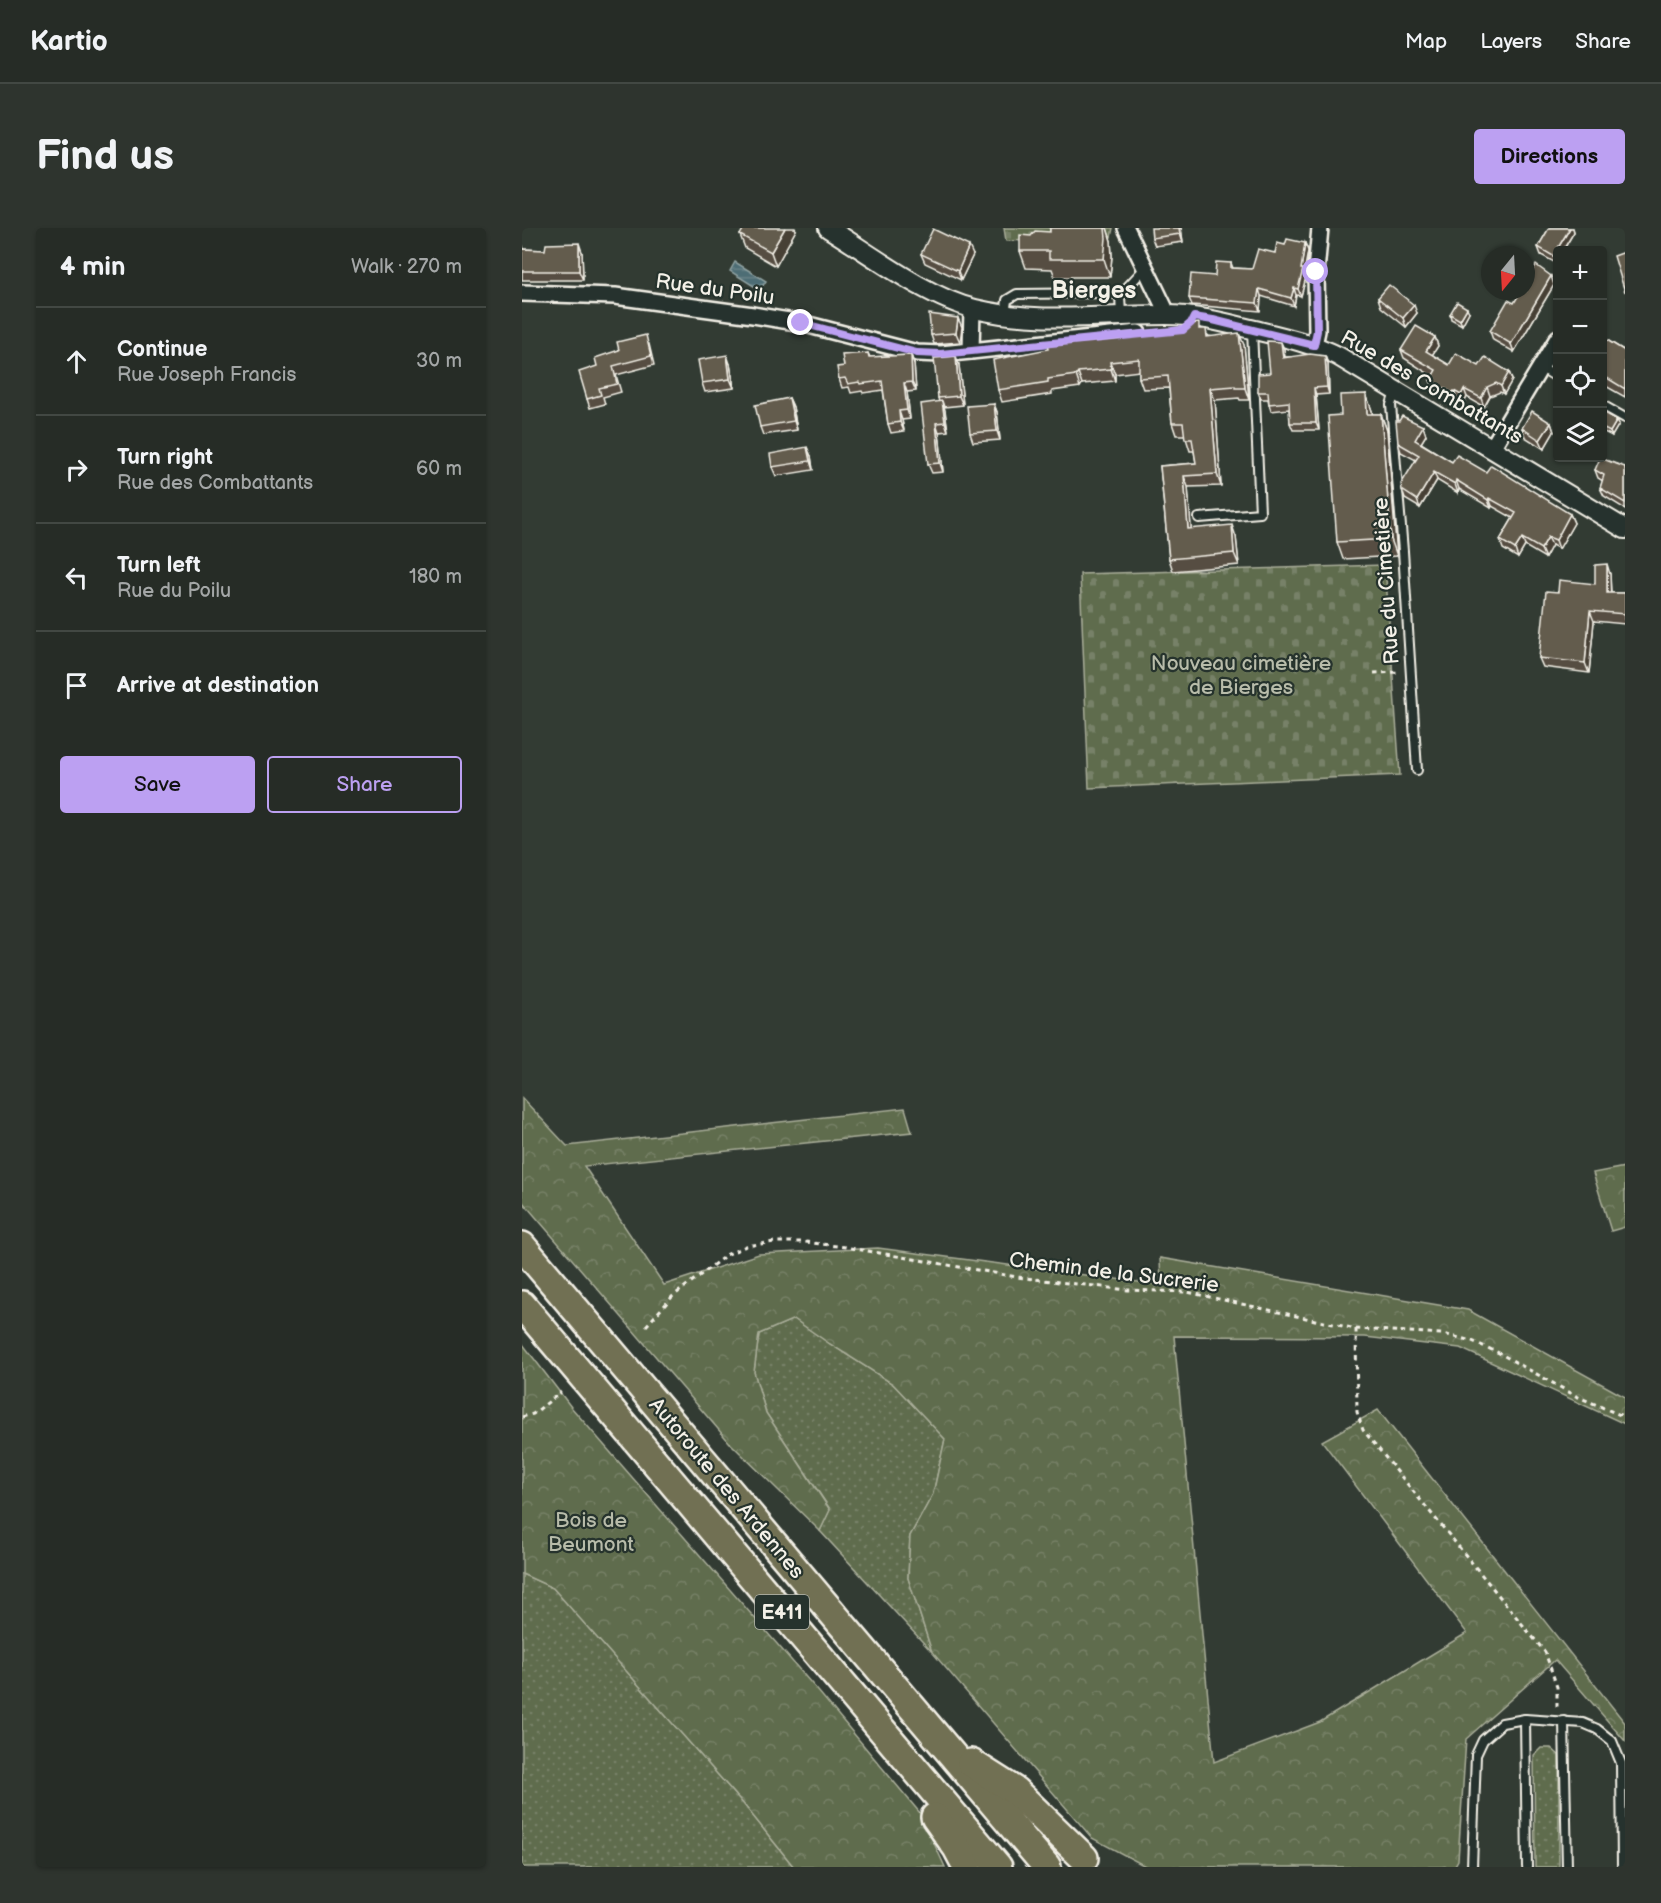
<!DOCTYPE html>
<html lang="en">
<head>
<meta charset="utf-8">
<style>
  body { margin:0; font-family:"Balsamiq Sans",sans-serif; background:#2e342e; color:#f1f3f6 }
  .controls { position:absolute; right:18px; top:18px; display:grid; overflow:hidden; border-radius:6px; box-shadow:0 2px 4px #0004 }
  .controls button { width:54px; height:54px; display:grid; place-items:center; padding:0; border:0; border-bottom:2px solid #424843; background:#262c26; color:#f1f3f6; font:30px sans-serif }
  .compass { position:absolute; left:959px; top:18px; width:54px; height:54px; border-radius:50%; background:#262c26; box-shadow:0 2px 4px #0004; rotate:198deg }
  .stop { position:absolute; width:18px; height:18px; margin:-14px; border:4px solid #bca0f2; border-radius:50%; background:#fff }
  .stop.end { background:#bca0f2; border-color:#fff; box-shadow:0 2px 6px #0008 }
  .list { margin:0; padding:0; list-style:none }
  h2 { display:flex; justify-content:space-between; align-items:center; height:78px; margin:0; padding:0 24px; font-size:26px }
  h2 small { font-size:20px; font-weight:400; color:#a4a7a7 }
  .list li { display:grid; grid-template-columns:39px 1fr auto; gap:18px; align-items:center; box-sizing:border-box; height:108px; padding:0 24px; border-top:2px solid #424843 }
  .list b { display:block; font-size:22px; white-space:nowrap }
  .list p { margin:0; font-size:20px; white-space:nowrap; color:#a4a7a7 }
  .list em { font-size:20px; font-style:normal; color:#a4a7a7 }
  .actions { display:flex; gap:12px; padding:18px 24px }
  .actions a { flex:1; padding:14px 0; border:2px solid #bca0f2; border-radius:6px; text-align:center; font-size:21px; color:#bca0f2 }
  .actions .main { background:#bca0f2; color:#111 }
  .icon { flex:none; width:33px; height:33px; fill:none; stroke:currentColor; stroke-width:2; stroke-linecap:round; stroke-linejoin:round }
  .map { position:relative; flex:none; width:1103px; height:1639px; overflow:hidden; border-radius:6px }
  header { display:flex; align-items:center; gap:36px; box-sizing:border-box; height:84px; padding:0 30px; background:#262c26; border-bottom:2px solid #424843 }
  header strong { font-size:28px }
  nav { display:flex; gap:33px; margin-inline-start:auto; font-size:21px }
  .intro { display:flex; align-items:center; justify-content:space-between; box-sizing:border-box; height:144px; padding:0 36px }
  h1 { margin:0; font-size:42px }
  .button { padding:15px 27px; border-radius:6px; background:#bca0f2; color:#111; font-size:21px; font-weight:700 }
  main { display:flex; gap:36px; padding:0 36px }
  aside { flex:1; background:#262c26; border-radius:6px; box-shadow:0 2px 4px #0004 }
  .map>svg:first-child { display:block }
  .grass { fill:url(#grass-dots); stroke:#aaae9a; stroke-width:1.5 }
  .forest { fill:url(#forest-crowns); stroke:#aaae9a; stroke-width:1.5 }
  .cemetery { fill:url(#cemetery-stones); stroke:#aaae9a; stroke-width:1.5 }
  .water { fill:url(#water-rules); stroke:#90a2a2; stroke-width:1.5 }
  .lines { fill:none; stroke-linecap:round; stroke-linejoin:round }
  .service-casing { stroke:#f4f1e8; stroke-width:12 }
  .minor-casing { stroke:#f4f1e8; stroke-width:20 }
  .tertiary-casing { stroke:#f4f1e8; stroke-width:22 }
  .motorway-casing { stroke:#f4f1e8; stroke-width:32 }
  .path { stroke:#f4f1e8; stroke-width:3; stroke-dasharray:4.5 4.5; stroke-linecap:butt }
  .service { stroke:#26332d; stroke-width:8 }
  .minor { stroke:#26332d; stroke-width:15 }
  .tertiary { stroke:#26332d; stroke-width:18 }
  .motorway { stroke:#716f52; stroke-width:27 }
  .wall { fill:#564e42; stroke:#f4f1e8; stroke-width:1.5 }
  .shaded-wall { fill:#464036; stroke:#f4f1e8; stroke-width:1.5 }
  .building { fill:#645b4d; stroke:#f4f1e8; stroke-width:1.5 }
  .route { stroke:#bca0f2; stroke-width:8 }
  .labels { text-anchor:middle; stroke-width:4.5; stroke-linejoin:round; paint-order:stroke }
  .shield { fill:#26332d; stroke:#b6b8b0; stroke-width:1.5 }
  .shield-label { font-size:20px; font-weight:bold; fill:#f4f1e8 }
  .street-label { font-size:21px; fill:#f4f1e8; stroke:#26332d }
  .park-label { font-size:21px; fill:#b8bcaa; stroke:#26332d }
  .quarter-label { font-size:24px; font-weight:bold; fill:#f4f1e8; stroke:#26332d }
</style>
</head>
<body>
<header>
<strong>Kartio</strong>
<nav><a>Map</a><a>Layers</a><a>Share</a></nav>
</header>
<div class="intro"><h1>Find us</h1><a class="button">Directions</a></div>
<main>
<aside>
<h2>4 min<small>Walk · 270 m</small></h2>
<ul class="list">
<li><svg class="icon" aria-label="ahead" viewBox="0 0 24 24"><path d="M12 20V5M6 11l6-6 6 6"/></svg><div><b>Continue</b><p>Rue Joseph Francis</p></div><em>30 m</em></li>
<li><svg class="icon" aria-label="right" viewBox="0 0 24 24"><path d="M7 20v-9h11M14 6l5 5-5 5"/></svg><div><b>Turn right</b><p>Rue des Combattants</p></div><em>60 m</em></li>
<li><svg class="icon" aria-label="left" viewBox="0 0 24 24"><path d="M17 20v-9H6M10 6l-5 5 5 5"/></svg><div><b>Turn left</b><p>Rue du Poilu</p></div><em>180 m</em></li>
<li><svg class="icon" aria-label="arrive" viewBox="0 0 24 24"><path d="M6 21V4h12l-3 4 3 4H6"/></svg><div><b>Arrive at destination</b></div></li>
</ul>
<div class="actions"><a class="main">Save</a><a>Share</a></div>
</aside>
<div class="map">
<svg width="1103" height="1639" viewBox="0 0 1103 1639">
  <defs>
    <pattern id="grass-dots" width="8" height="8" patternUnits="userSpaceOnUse" patternTransform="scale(1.5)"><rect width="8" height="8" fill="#5f6c4d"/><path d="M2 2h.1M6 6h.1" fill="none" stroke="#778167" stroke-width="1.8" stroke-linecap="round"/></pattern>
    <pattern id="forest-crowns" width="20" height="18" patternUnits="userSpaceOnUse" patternTransform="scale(1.5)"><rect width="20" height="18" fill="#5f6c4d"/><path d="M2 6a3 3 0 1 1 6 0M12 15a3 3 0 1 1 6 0" fill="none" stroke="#778167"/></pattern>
    <pattern id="cemetery-stones" width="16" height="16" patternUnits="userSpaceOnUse" patternTransform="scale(1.5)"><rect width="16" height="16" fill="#5f6c4d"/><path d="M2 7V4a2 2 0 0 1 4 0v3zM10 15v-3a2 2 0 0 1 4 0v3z" fill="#778167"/></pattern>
    <pattern id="water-rules" width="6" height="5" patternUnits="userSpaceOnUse" patternTransform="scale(1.5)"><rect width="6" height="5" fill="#4e6d74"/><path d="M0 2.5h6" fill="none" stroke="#688288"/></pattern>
  </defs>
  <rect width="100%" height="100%" fill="#323b33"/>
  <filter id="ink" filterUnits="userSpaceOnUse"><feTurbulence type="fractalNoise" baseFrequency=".0167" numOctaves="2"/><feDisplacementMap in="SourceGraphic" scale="12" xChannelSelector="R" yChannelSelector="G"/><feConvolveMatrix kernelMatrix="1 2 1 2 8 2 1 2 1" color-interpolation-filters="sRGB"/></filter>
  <g filter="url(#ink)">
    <g class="grass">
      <path d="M272,1091L308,1116L371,1156L423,1211L411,1266L388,1308L386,1350L410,1424L298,1303L308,1281L244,1185L232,1144L237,1106Z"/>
      <path d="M0,1346L31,1360L219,1573L272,1639H0Z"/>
      <path d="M1019,1520H1029L1037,1527V1639H1013L1012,1527Z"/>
    </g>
    <g class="forest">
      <path d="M0,870L45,918L383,880L390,904L62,938L142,1057L237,1026L356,1020L639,1057L638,1030L946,1082L1103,1169V1196L938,1120L843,1109L652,1108L692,1534L798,1494L945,1405L800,1213L856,1182L1103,1495V1513L1033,1432L944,1511L936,1632L932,1639H625L570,1610L410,1424L386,1350L388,1308L411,1266L423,1211L371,1156L308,1116L272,1091L237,1106L232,1144L244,1185L308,1282L298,1303L208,1215L0,973Z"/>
      <path d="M1103,939V999L1089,1003L1071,945Z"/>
      <path d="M0,1115L49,1179L296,1463L398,1585L423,1639H272L219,1573L31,1360L0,1346Z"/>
    </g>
    <g class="cemetery">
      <path d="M482,0H591L589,9L484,13Z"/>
      <path d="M863,337L878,547L567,560L558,346Z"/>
    </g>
    <path class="water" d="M213,34L244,53L238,62L208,43Z"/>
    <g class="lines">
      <defs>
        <g id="service">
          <path d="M598,67L623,40"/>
          <path d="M483,87L485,72L495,66L586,65L598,67L599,88"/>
          <path d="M1018,139L1036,150"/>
          <path d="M873,164L869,177L881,323L895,542"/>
          <path d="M1080,177L1103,190"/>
          <path d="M677,290L738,285L730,102"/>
          <path d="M1003,1491L1005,1639"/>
          <path d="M1042,1493L1045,1639"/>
          <path d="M950,1639L954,1527L961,1512L980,1495L1003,1491L1061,1495L1075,1501L1090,1513L1099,1535L1100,1639"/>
        </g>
        <g id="minor">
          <path d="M604,0L646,87"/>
          <path d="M0,65L93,68L231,87L279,95L395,125L419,126L449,123L450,80"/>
          <path d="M792,117L795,103L794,44L798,0"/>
          <path d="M449,123L616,105"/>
          <path d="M970,220L1036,110"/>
        </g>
        <path id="tertiary" d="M306,0C350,27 404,69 453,81C516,96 580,87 644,87C674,87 704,95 733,102C762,109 789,115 816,128L1103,301"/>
        <g id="motorway">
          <path d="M0,1018L525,1639"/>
          <path d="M0,1077L476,1639"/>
          <path d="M449,1535L493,1563L562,1630"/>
          <path d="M413,1589L435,1620L445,1639"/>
        </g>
      </defs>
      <use href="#service" class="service-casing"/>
      <use href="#minor" class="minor-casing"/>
      <use href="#tertiary" class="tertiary-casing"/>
      <use href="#motorway" class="motorway-casing"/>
      <g class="path">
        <path d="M852,445L878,444"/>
        <path d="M124,1098L150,1069L204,1027L224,1018L252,1014H283L323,1019L495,1049L606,1062L665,1064L834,1101L921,1106L950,1113L977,1125L1054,1168L1103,1189"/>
        <path d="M834,1101L835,1184L841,1202L1023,1424L1035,1459V1482"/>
        <path d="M0,1189L11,1186L39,1164"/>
      </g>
      <use href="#service" class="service"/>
      <use href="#minor" class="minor"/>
      <use href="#tertiary" class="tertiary"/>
      <use href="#motorway" class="motorway"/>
    </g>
    <g class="wall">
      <path d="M528,0H585L589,13L590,28L588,49H533L530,41L504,40L498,23L528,4Z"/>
      <path d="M659,0L661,14L633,18L630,10Z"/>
      <path d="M1027,0H1051L1052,4L1034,35L1019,27L1016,19Z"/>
      <path d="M274,2L254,38L223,20L218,7Z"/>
      <path d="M783,15L786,23L782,45L784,49L779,68L774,67L772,78L739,68L738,83L670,77L667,70L709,35L711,40L730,41L763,17Z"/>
      <path d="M0,16L2,21L60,24L61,52H0Z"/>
      <path d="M399,26L451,27L439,52L403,35Z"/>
      <path d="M1032,57L992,124L971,112L968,103Z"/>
      <path d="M856,70L895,85L884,99L859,79Z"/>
      <path d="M947,84L940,97L929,91L928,86Z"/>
      <path d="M440,99L438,114L412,116L409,107Z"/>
      <path d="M679,101L687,108L722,117L727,172H718L717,170L693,172L699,258L666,259L669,301L714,309L717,337L651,343L647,331L638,238L674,235L672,223H668L663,207H654L650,195L647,160L621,161L617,150V143L593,146V153L560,156L558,159L530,163V166L480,174L476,162L598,111Z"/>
      <path d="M913,109L916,118L910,127L927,137L957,138L987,144L990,152L982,166L978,164L968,168L962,179L945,169L942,175L935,171L934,174L911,160L908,152L910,148L882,130L879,122Z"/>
      <path d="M1080,109L1103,123V169L1080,156Z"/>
      <path d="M127,116L132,137L94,147L99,164L81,169L83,176L68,180L65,171L75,138Z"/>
      <path d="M762,121L763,129L803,128L806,136L807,166L794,167L797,202H771L768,195L767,181L749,183L747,176L746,171H739L736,164Z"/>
      <path d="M346,125L348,129L389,127L392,136L394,163L385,164L388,191L380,192L382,203L369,205L366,196L361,162L341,165L340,163L329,165L327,159L320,160L317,151L322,138Z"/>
      <path d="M208,136L212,160L183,164L180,155Z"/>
      <path d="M437,137L441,177L422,179L426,203L417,204L421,244L410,245L406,236L417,174L416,170Z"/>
      <path d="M844,166L850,183V186H859L865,203L875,328L821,331L815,314L819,187Z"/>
      <path d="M267,170L271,179L275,202L241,207L238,199Z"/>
      <path d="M472,176L475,184L478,212L451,214L448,205Z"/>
      <path d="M1080,189L1095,192L1097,196L1090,208L1080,203Z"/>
      <path d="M877,193L901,198L904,207L899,215L930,234L964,244L1048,286L1052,295L1037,321L1030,317L1023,330L1003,318L996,330L981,321L978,312L991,290L970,278L969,280L937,261L936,265L915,252L898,280L883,271L880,262L894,232L879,224L876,215Z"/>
      <path d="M1029,195L1032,204L1022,221L1003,209L1000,200Z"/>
      <path d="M289,228L291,242L254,248L250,239Z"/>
      <path d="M1103,239V281L1082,268L1078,260L1081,253L1076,250L1073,242Z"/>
      <path d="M1088,346L1089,365H1103V396L1072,393L1067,445L1021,439L1017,430L1036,364L1073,356Z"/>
    </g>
    <g class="shaded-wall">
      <path d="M263,0H273L274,2L254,38L249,24Z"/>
      <path d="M583,0H585L589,13L590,28L588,49L582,31Z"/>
      <path d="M657,0H659L661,14L658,6Z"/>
      <path d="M1048,0H1051L1052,4L1041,22H1035V32L1034,35L1031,28Z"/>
      <path d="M57,15L60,24L61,52L57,43Z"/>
      <path d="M783,15L786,23L782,45L784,49L779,68L776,61Z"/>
      <path d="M447,18L451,27L439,52L436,43Z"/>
      <path d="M1029,48L1032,57L992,124L989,116Z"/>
      <path d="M772,60L774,67L772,78L769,70Z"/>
      <path d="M737,61L739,68L738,83L735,75Z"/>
      <path d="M892,77L895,85L884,99L881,90Z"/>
      <path d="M945,80L947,84L940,97L938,92Z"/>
      <path d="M436,90L440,99L438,114L434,105Z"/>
      <path d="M717,105L722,117L727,172L723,160Z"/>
      <path d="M913,109L916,118L907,132L904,123Z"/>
      <path d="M759,114L762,121L763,137L761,130Z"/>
      <path d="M205,127L208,136L212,160L208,151Z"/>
      <path d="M389,127L392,136L394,163L390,154Z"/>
      <path d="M434,128L437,137L441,177L437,168Z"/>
      <path d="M803,128L806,136L807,166L805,159Z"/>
      <path d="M588,134L593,146V153L589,141Z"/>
      <path d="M556,144L560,156L558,159L554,147Z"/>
      <path d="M987,144L990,152L982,166L979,158Z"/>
      <path d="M382,155L385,164L388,191L385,182Z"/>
      <path d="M965,159L968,168L962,179L959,170Z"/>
      <path d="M688,160L693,172L699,258L695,246Z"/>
      <path d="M792,160L794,167L797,202L794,195Z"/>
      <path d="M942,161L945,169L942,175L939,167Z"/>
      <path d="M932,163L935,171L934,174L930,165Z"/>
      <path d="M844,166L850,183L851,203L845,186Z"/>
      <path d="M267,170L271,179L275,202L272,193Z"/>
      <path d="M420,173L423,182L426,203L423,194Z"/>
      <path d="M472,176L475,184L478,212L475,203Z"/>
      <path d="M377,183L380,192L382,203L378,194Z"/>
      <path d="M859,186L865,203L875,328L869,311Z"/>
      <path d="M1095,192L1097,196L1090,208L1088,204Z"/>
      <path d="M414,195L417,204L421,244L418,235Z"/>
      <path d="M1029,195L1032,204L1022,221L1018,212Z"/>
      <path d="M901,198L904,207L896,220L893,212Z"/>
      <path d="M285,219L289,228L291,242L288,233Z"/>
      <path d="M912,244L915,252L898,280L895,272Z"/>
      <path d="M662,248L666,259L670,313L666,301Z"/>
      <path d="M934,252L937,261L936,265L933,256Z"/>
      <path d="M967,270L970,278L969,280L966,272Z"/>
      <path d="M1048,286L1052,295L1037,321L1034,312Z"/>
      <path d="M710,297L714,309L717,337L712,325Z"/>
      <path d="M1026,309L1030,317L1023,330L1019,321Z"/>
      <path d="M1000,310L1003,318L996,330L993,321Z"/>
      <path d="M1085,336L1088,346L1089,375L1085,365Z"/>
      <path d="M1068,383L1072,393L1067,445L1063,435Z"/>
    </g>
    <g class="building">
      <path d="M222,0H263L249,24L218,7Z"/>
      <path d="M528,0H583L584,10L582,31H527V23H498V7L509,8L513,3L528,4Z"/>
      <path d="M629,0H657L658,6L630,10Z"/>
      <path d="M1027,0H1048L1031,28L1016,19Z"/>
      <path d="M411,1L447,18L436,43L399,26Z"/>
      <path d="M765,11L783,15L779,41H781L776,61L772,60L769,70L737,61L735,75L667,70L669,46L693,48L694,34L709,35V40L730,41L736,21L753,25L755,15L763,17Z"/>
      <path d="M57,15V43H0V21L23,22L24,16Z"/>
      <path d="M1103,24V64L1092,28Z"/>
      <path d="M1014,37L1029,48L989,116L968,103L986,72L992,75L999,63H1004V54Z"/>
      <path d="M867,57L892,77L881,90L856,70Z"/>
      <path d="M935,74L945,80L938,92L928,86Z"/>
      <path d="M407,86L436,90L434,105L409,107Z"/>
      <path d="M677,95V101H684L685,109L717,105L723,160H713V158L688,160L695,246L662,248L666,301L710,297L712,325L647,331L638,238L674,235L670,211H663L661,195H650L646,148L617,150V131L588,134L589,141L556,144L554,147L526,151V154L476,162L471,132L526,121L525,117L598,111V106L658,100L665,96Z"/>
      <path d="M894,98L913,109L904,123L927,137L934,125L957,138L963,129L987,144L979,158L974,155L965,159L959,170L942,161L939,167L932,163L930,165L908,152L914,142L879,122Z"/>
      <path d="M124,107L129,128L91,138L95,156L77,160L79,167L65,171L57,144L75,138L73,130L97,122L95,114Z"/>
      <path d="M1080,109L1103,123V161L1080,147Z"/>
      <path d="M745,113L759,114L761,130L788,126L803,128L805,159L792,160L794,195H768L767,174L747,176L746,164H736V146L748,145Z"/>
      <path d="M346,125L347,129L389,127L390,154L382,155L385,182L377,183L378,194L366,196L360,153L338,156L337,154L326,156L323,150L317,151L315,139L322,138L320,127Z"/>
      <path d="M205,127L208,151L180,155L176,132Z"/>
      <path d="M434,128L437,168L416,170L412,130Z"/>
      <path d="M844,166L845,186H859L869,311L815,314L806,188L819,187L818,167Z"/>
      <path d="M267,170L272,193L238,199L233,177Z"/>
      <path d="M420,173L423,194L414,195L418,235L406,236L399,176Z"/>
      <path d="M472,176L475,203L448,205L445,178Z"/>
      <path d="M1010,183L1029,195L1018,212L1000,200Z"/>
      <path d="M1083,185L1095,192L1088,204L1080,200V189Z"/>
      <path d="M880,188L901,198L893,212L930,234L935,227L964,244L969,237L1048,286L1034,312L1026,309L1019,321L1000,310L993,321L978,312L994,285L967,270L966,272L934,252L933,256L912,244L895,272L880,262L879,256L897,227L876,215L874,193H877Z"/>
      <path d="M285,219L288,233L250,239L248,226Z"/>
      <path d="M1078,230L1103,239V275L1078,260L1082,247L1073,242Z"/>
      <path d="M1085,336V365H1103V386L1068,383L1063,435L1017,430L1024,363L1036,364L1037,352L1073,356V337Z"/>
    </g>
  </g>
  <g class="lines" filter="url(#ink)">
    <path class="route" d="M279,95L395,125L419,126L661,102L669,95L672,89L691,92L792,117L795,103L794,44"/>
  </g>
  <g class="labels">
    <rect class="shield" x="233" y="1367" width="54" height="34" rx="4.5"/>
    <g class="shield-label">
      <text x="260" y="1391">E411</text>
    </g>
    <g class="street-label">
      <text transform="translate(193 61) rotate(8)" y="7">Rue du Poilu</text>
      <text transform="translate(910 159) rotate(30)" y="7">Rue des Combattants</text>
      <text transform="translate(864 353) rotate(-94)" y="7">Rue du Cimetière</text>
      <text transform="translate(592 1044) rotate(7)" y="7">Chemin de la Sucrerie</text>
      <text transform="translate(205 1260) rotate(50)" y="7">Autoroute des Ardennes</text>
    </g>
    <g class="park-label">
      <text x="719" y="442">Nouveau cimetière<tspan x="719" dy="24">de Bierges</tspan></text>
      <text x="69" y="1299">Bois de<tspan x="69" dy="24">Beumont</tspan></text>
    </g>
    <g class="quarter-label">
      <text x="572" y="70">Bierges</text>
    </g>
  </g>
</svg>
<div class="controls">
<button>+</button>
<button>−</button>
<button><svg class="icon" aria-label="locate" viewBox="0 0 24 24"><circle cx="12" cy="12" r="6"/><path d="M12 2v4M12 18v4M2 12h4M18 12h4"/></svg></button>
<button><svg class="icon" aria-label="layers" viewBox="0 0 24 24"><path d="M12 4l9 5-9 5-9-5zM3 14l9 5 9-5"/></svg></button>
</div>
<svg class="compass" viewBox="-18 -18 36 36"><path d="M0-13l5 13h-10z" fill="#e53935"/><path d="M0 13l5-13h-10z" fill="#a4a7a7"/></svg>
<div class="stop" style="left:794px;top:44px"></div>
<div class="stop end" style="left:279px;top:95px"></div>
</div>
</main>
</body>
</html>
